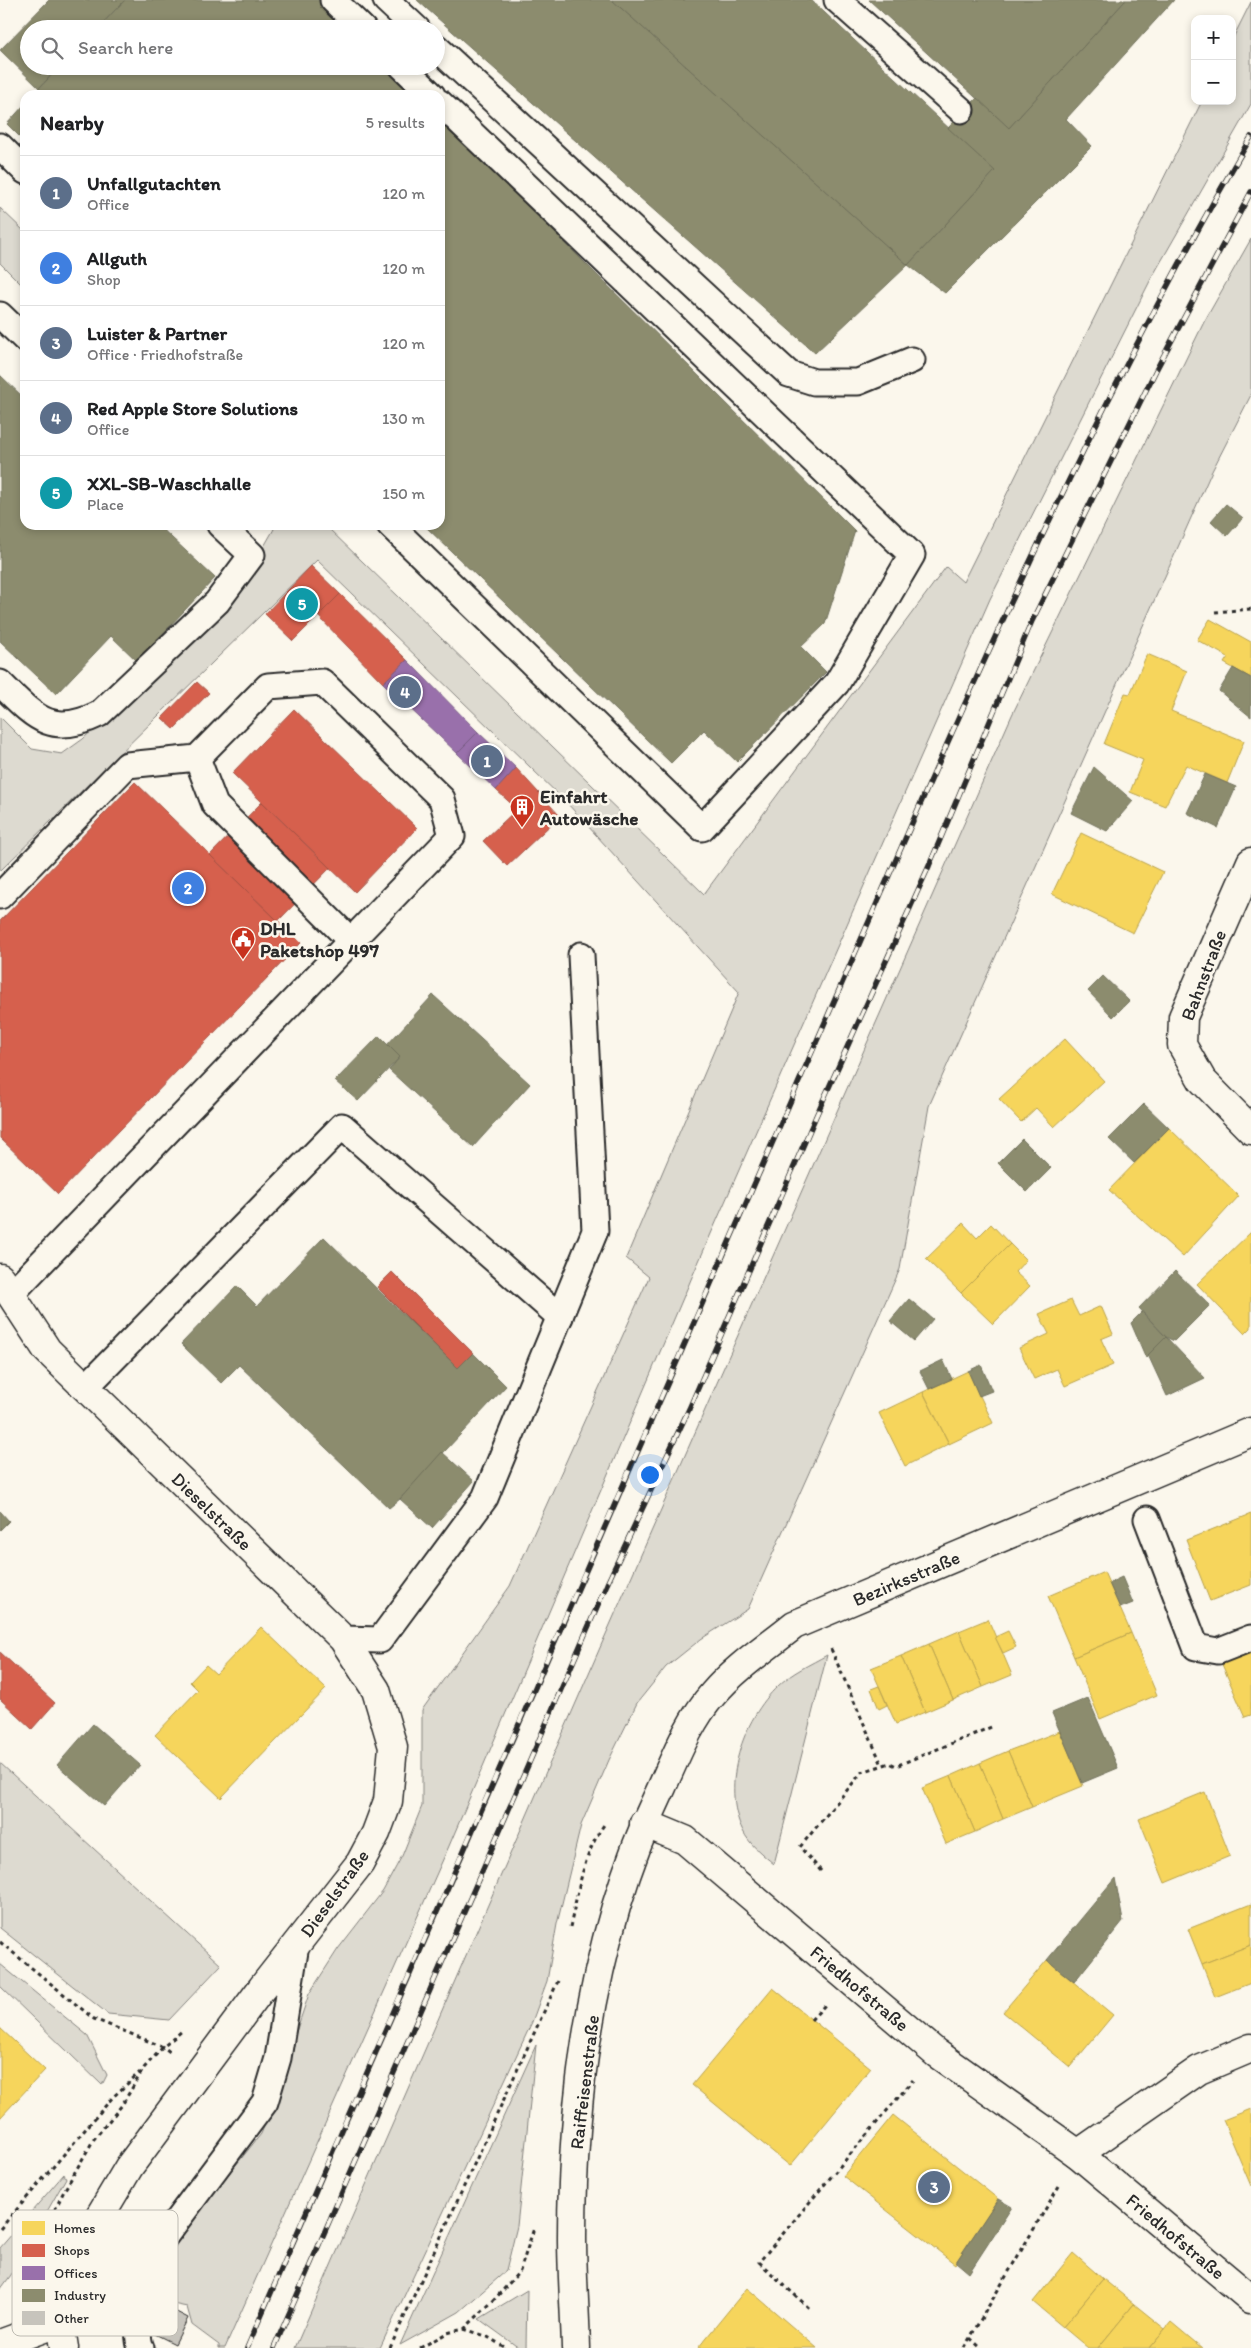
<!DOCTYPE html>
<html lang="en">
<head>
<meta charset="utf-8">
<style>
  body { margin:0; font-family:Itim,sans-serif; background:#f6f6f6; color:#202124 }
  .controls { position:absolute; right:15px; top:15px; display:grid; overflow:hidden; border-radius:10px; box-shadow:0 2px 8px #0003 }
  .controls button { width:45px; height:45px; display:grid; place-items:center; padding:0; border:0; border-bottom:1px solid #e0e0e0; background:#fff; color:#202124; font:25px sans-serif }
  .you { position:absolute; left:649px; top:1474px; width:18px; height:18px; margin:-12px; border:4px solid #fff; border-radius:50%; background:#1a73e8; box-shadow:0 0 0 8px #1a73e833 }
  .badge { display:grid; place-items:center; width:32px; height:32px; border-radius:50%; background:#db2777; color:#fff; font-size:16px; font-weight:700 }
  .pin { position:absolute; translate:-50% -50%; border:2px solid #fff; box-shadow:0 1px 5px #0006 }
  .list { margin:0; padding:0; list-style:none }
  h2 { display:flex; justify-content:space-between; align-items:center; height:65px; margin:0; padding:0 20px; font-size:21px }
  h2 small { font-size:16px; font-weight:400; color:#757577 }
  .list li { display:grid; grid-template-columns:32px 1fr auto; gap:15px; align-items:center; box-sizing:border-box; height:75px; padding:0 20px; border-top:1px solid #e0e0e0 }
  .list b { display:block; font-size:19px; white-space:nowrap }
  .list p { margin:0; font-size:16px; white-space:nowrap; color:#757577 }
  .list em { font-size:16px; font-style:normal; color:#757577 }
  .icon { flex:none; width:28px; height:28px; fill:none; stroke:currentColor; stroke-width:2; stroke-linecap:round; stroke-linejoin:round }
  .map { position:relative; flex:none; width:1251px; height:2348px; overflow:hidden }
  .search { position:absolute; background:#fff; box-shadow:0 2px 8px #0003; left:20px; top:20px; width:425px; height:55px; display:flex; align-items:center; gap:12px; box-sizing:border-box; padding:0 18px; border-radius:28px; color:#757577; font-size:19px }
  .panel { position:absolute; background:#fff; box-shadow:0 2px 8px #0003; left:20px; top:90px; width:425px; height:440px; border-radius:15px }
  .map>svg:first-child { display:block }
  .green { fill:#dddad0; stroke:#84827e }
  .homes { fill:#f6d55c; stroke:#b9a24d }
  .shops { fill:#d6604d; stroke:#a35043 }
  .offices { fill:#9970ab; stroke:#785b85 }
  .industry { fill:#8c8c6e; stroke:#6f6f5a }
  .building { fill:#c7c4bc; stroke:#2b2b2b }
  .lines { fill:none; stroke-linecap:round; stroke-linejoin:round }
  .service-casing { stroke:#2b2b2b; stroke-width:29 }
  .minor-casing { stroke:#2b2b2b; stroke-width:31 }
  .tertiary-casing { stroke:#2b2b2b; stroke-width:31 }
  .path { stroke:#2b2b2b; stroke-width:3; stroke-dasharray:4 4; stroke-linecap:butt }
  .service { stroke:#fbf7ec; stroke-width:25 }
  .minor { stroke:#fbf7ec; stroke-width:28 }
  .tertiary { stroke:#fbf7ec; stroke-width:28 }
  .rail-casing { stroke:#2b2b2b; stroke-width:5.5 }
  .rail { stroke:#fbf7ec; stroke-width:4; stroke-dasharray:11; stroke-linecap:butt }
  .labels { text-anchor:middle; stroke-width:5; stroke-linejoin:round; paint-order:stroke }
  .poi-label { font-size:19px; font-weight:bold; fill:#2b2b2b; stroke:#fbf7ec; text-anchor:start }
  .street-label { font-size:19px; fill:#2b2b2b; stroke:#fbf7ec }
  .key { fill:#fbf7ec; stroke:#bdbab2; stroke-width:1 }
  .key-label { font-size:14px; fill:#2b2b2b }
</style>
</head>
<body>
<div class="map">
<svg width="1251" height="2348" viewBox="0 0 1251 2348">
  <rect width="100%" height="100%" fill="#fbf7ec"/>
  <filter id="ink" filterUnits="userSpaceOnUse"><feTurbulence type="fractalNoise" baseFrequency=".02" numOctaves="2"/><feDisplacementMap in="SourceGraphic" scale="10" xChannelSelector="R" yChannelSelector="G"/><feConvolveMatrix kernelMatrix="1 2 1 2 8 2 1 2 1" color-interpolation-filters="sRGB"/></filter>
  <g filter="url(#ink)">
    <g class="green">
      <path d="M1251,2V104L1151,279L990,599L692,1277L449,1846L225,2348H219V2345L192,2325L187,2307L168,2303L164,2262L177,2238L261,2134L283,2081L296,2032L309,1994L338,1949L383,1891L402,1856L422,1806V1710L510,1586L649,1277L626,1258L739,992L566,802L317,560L0,871V717L32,749L62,754L83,739L239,590L274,529L269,525H325L704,894L946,567L963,582L1202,101H1232V40Z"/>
      <path d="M0,208L25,232V288L0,263Z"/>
      <path d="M1251,239V395L1211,473L929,1106L900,1269L748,1609L701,1639L666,1667L637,1703L609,1760L581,1825L557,1924L547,1981L532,2022L380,2348H295L599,1650L1012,715L1204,322Z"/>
      <path d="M827,1655L774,1864C763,1855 749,1844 743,1831C720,1785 743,1719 778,1686C791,1673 811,1664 827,1655Z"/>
      <path d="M0,1763L221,1965L169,2020L108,2014L0,1928Z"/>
      <path d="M0,1964L87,2035L107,2075L102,2085L0,1986Z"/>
      <path d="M536,2045L517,2226L506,2271L459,2312L400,2345Z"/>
      <path d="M64,2174L66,2178L11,2275L0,2290V2248Z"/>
      <path d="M527,2290L526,2348H519L479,2319Z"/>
    </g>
    <g class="homes">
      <path d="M1210,619L1251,642V678L1224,663L1228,657L1197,640Z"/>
      <path d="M1147,654L1187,671L1171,711L1244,741L1227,783L1186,765L1165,806L1130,792L1143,760L1104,744L1125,693L1130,694Z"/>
      <path d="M1081,833L1163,872L1133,933L1052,894Z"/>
      <path d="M1065,1039L1104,1081L1054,1127L1036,1108L1021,1122L999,1099Z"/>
      <path d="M1169,1128L1239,1196L1183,1257L1109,1190Z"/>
      <path d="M963,1223L977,1238L991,1224L1010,1244L961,1293L926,1259Z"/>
      <path d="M1251,1232V1328L1245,1334L1197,1284Z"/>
      <path d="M1010,1244L1026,1260L1015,1272L1030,1286L993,1324L961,1293Z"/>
      <path d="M1071,1300L1079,1316L1101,1306L1113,1334L1101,1339L1113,1365L1065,1386L1057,1369L1034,1379L1019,1348L1049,1334L1039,1314Z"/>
      <path d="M968,1371L993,1423L949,1444L923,1392Z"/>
      <path d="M923,1392L949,1444L905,1466L879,1413Z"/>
      <path d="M1251,1514V1585L1210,1601L1186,1540Z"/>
      <path d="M1104,1572L1131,1633L1074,1657L1048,1596Z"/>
      <path d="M988,1619L1012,1675L983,1687L959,1631Z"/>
      <path d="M261,1627L326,1689L221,1798L155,1735L198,1690L190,1682L206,1665L216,1674Z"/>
      <path d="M959,1631L983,1687L953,1700L929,1644Z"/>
      <path d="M1008,1631L1016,1647L1003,1653L995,1637Z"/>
      <path d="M1131,1633L1157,1695L1100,1719L1074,1657Z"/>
      <path d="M929,1644L953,1700L925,1712L901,1656Z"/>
      <path d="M1251,1649V1715L1245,1717L1221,1662Z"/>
      <path d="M901,1656L925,1712L896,1724L871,1668Z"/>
      <path d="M879,1686L887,1705L879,1709L871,1689Z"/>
      <path d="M1060,1731L1083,1786L1032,1807L1008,1751Z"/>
      <path d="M1008,1751L1032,1807L1003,1819L980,1763Z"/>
      <path d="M980,1763L1003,1819L975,1832L951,1776Z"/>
      <path d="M951,1776L975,1832L946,1844L922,1788Z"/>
      <path d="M1205,1792L1230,1856L1165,1883L1139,1819Z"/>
      <path d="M1251,1904V1945L1202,1964L1188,1929Z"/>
      <path d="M1251,1945V1983L1215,1997L1202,1964Z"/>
      <path d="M1047,1960L1113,2015L1070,2067L1003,2012Z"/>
      <path d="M773,1988L871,2068L790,2166L692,2085Z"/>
      <path d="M0,2028L45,2070L0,2118Z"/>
      <path d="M1251,2109V2186L1223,2120Z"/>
      <path d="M893,2115L998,2199L955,2264L843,2176Z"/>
      <path d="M1073,2253L1103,2279L1063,2327L1033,2302Z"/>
      <path d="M1103,2279L1134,2304L1098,2348H1088L1063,2327Z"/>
      <path d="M747,2288L817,2348H698Z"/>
      <path d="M1134,2304L1165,2329L1149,2348H1098Z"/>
      <path d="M1171,2322L1202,2348H1149Z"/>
    </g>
    <g class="shops">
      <path d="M311,566L340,594L293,641L265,614Z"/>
      <path d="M340,594L407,660L383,683L318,616Z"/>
      <path d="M197,682L209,693L174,729L162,718Z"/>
      <path d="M294,709L417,828L355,892L232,773Z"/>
      <path d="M516,768L560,816L507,866L483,841L517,809L496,790Z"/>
      <path d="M135,782L301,943L58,1194L0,1138V921Z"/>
      <path d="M262,802L330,868L278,921L210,855Z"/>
      <path d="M392,1272L473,1353L458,1368L377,1287Z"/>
      <path d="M0,1652L55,1703L32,1729L0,1699Z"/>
    </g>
    <g class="offices">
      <path d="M407,660L478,732L457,753L383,683Z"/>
      <path d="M478,732L516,768L496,790L457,753Z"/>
    </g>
    <g class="industry">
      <path d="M49,0H125L97,29H29V66H60L39,88L0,50Z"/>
      <path d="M125,0H320L349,29H97Z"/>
      <path d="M417,0H612L908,265L815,353Z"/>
      <path d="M612,0H811L995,171L908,265Z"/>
      <path d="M869,0H1126L1009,128Z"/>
      <path d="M1126,0H1174L1066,119L1092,146L945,293L908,265L995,171L948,128L977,98L1009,128Z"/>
      <path d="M60,66H387L416,95H33Z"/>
      <path d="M25,104V142L7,124Z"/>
      <path d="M440,119L855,531L825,624L801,647L826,672L737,762L704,730L671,763L424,525H440Z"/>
      <path d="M0,375L25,399V525H158L215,578L137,661L111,636L56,694L0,641Z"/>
      <path d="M1226,504L1243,518L1227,536L1211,521Z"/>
      <path d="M1233,668L1251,678V717L1219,691Z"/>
      <path d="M1094,767L1133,801L1107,831L1071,813Z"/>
      <path d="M1205,774L1236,787L1218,828L1187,813Z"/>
      <path d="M1103,976L1129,1001L1113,1017L1088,991Z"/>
      <path d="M433,995L530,1084L473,1147L389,1070L400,1057L387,1045Z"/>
      <path d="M379,1036L400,1057L358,1101L335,1081Z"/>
      <path d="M1144,1104L1169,1128L1134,1163L1109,1139Z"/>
      <path d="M1022,1139L1051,1168L1027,1192L998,1163Z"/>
      <path d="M324,1237L458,1368L473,1353L506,1386L400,1499L389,1508L239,1365L221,1383L181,1344L237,1286L257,1306Z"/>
      <path d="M1175,1271L1210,1305L1174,1341L1166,1337L1139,1308Z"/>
      <path d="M909,1299L933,1319L914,1341L890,1321Z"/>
      <path d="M1142,1312L1166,1337L1146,1358L1131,1323Z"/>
      <path d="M1166,1337L1205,1378L1167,1396L1148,1355Z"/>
      <path d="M943,1360L952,1379L929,1389L920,1371Z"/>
      <path d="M981,1365L992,1391L979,1396L968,1371Z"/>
      <path d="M442,1452L474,1481L432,1528L400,1499Z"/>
      <path d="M0,1511L9,1521L0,1530Z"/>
      <path d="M1122,1577L1133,1603L1120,1608L1109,1583Z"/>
      <path d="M1088,1698L1118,1768L1082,1783L1052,1713Z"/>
      <path d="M93,1724L140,1765L104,1806L57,1765Z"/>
      <path d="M1115,1878L1123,1921L1074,1982L1047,1960Z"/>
      <path d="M998,2199L1012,2207L969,2273L956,2262Z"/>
    </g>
    <path class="building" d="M167,2307L188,2318L175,2344L155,2334Z"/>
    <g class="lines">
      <defs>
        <g id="service">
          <path d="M333,0L363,29"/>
          <path d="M386,0L417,29"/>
          <path d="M837,0L961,110"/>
          <path d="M436,47L789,374L814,382H858L912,360"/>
          <path d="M402,66L432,95"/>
          <path d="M0,146L25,171"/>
          <path d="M0,315L25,339"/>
          <path d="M390,525L702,828L837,683L912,555L440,103"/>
          <path d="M0,683C34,716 50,738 99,714L217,602L252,555L220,525"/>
          <path d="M197,758L215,805L352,942"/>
          <path d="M0,896L127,765L197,758L268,686L322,682L442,799L452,836L10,1295"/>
          <path d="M85,1388L342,1126L560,1317"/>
          <path d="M1147,1519L1196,1647L1218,1651L1251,1638"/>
          <path d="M343,1639L380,1640L485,1498L595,1231L581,955"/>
          <path d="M141,2348C132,2328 149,2268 157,2247L265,2102L278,2058L296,1945"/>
        </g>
        <g id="minor">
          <path d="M1251,862L1183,1017L1182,1045L1202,1080L1251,1130"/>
          <path d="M0,1278L47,1350L343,1639L376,1690L393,1747L388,1801L376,1833L360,1863L262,1988L129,2167L67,2271L60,2322L64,2348"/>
          <path d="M644,1823L685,1840L936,2053L1078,2154L1251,2299"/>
          <path d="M1078,2154L1199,2070L1251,2048"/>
          <path d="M0,2344L60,2322"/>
        </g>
        <path id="tertiary" d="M576,2348C575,2311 572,2274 572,2237C572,2084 595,1927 662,1787C676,1756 690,1720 713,1694C736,1667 767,1647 794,1625L1251,1432"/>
      </defs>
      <use href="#service" class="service-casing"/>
      <use href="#minor" class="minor-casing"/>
      <use href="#tertiary" class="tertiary-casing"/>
      <g class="path">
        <path d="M1215,612L1251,609"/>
        <path d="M831,1649L882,1765"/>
        <path d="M821,1871L800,1847L862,1772L890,1763L896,1766L994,1726"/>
        <path d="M570,1927C578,1893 583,1854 604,1825"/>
        <path d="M0,1942L94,2019L163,2047L170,2052"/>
        <path d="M811,2020L825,2005"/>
        <path d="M0,2229L113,2097L140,2072"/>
        <path d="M41,2239L64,2191L94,2139L122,2105L144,2068L163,2047L182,2031"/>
        <path d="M809,2308L759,2262L913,2080"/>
        <path d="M464,2329L486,2336L506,2348"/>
        <path d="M970,2338L981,2348"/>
        <path d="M390,2348L558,1981"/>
        <path d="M420,2348L447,2333L464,2329L494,2300L520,2271L534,2228"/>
        <path d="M964,2348L1059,2186"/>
      </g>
      <use href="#service" class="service"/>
      <use href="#minor" class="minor"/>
      <use href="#tertiary" class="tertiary"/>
      <defs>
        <g id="rail">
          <path d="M247,2348C430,1926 614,1505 798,1084C938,765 1074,437 1251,137"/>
          <path d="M274,2348L607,1584L689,1409L816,1116L929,866L1032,621L1156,370L1251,192"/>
        </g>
      </defs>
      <use href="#rail" class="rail-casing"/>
      <use href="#rail" class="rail"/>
    </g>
  </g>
  <defs>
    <symbol id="building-pin" viewBox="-11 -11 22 30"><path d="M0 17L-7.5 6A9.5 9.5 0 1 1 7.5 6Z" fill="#c8321e" stroke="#fbf7ec"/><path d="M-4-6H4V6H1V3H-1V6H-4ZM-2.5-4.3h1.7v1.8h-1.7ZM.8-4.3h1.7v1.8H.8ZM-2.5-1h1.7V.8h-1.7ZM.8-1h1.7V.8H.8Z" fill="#fff"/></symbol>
    <symbol id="civic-pin" viewBox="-11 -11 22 30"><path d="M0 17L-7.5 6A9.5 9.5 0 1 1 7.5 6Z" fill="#c8321e" stroke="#fbf7ec"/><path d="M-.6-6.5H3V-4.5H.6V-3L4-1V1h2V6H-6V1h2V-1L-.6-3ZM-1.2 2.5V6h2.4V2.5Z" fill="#fff"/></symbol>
  </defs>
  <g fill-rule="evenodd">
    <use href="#building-pin" x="508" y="793" width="28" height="38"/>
    <use href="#civic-pin" x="229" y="925" width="28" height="38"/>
  </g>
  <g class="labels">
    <g class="poi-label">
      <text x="540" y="803">Einfahrt<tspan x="540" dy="22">Autowäsche</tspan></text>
      <text x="260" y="935">DHL<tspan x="260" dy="22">Paketshop 497</tspan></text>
    </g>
    <g class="street-label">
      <text transform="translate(1203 975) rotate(-69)" y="7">Bahnstraße</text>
      <text transform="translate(212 1511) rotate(44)" y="7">Dieselstraße</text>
      <text transform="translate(906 1578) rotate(-23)" y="7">Bezirksstraße</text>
      <text transform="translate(334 1893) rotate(-54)" y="7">Dieselstraße</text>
      <text transform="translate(860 1988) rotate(40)" y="7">Friedhofstraße</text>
      <text transform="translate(584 2082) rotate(-83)" y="7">Raiffeisenstraße</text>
      <text transform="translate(1176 2236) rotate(40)" y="7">Friedhofstraße</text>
    </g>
  </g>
  <rect x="12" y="2210" width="166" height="126" rx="8" class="key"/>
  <rect x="22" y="2221" width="23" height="14" fill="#f6d55c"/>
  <rect x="22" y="2244" width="23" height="13" fill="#d6604d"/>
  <rect x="22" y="2266" width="23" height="14" fill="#9970ab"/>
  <rect x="22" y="2289" width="23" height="13" fill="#8c8c6e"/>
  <rect x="22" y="2311" width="23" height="14" fill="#c7c4bc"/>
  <g class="key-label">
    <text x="54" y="2233">Homes</text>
    <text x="54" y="2255">Shops</text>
    <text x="54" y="2278">Offices</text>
    <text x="54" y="2300">Industry</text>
    <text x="54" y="2323">Other</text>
  </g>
</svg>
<div class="controls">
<button>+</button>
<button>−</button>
</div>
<div class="you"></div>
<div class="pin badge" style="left:487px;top:761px;background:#5c6f8a">1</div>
<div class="pin badge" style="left:188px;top:888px;background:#3f7fe0">2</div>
<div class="pin badge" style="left:934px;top:2187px;background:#5c6f8a">3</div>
<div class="pin badge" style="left:405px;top:692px;background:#5c6f8a">4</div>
<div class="pin badge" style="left:302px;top:604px;background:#0f9aa8">5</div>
<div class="search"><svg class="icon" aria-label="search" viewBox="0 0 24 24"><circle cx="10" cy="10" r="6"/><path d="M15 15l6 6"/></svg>Search here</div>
<section class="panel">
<h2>Nearby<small>5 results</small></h2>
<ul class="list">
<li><span class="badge" style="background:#5c6f8a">1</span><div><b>Unfallgutachten</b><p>Office</p></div><em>120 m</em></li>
<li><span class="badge" style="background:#3f7fe0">2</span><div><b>Allguth</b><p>Shop</p></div><em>120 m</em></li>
<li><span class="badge" style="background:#5c6f8a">3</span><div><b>Luister &amp; Partner</b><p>Office · Friedhofstraße</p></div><em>120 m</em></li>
<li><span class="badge" style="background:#5c6f8a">4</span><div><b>Red Apple Store Solutions</b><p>Office</p></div><em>130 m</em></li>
<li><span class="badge" style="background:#0f9aa8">5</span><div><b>XXL-SB-Waschhalle</b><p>Place</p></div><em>150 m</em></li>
</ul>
</section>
</div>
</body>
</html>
